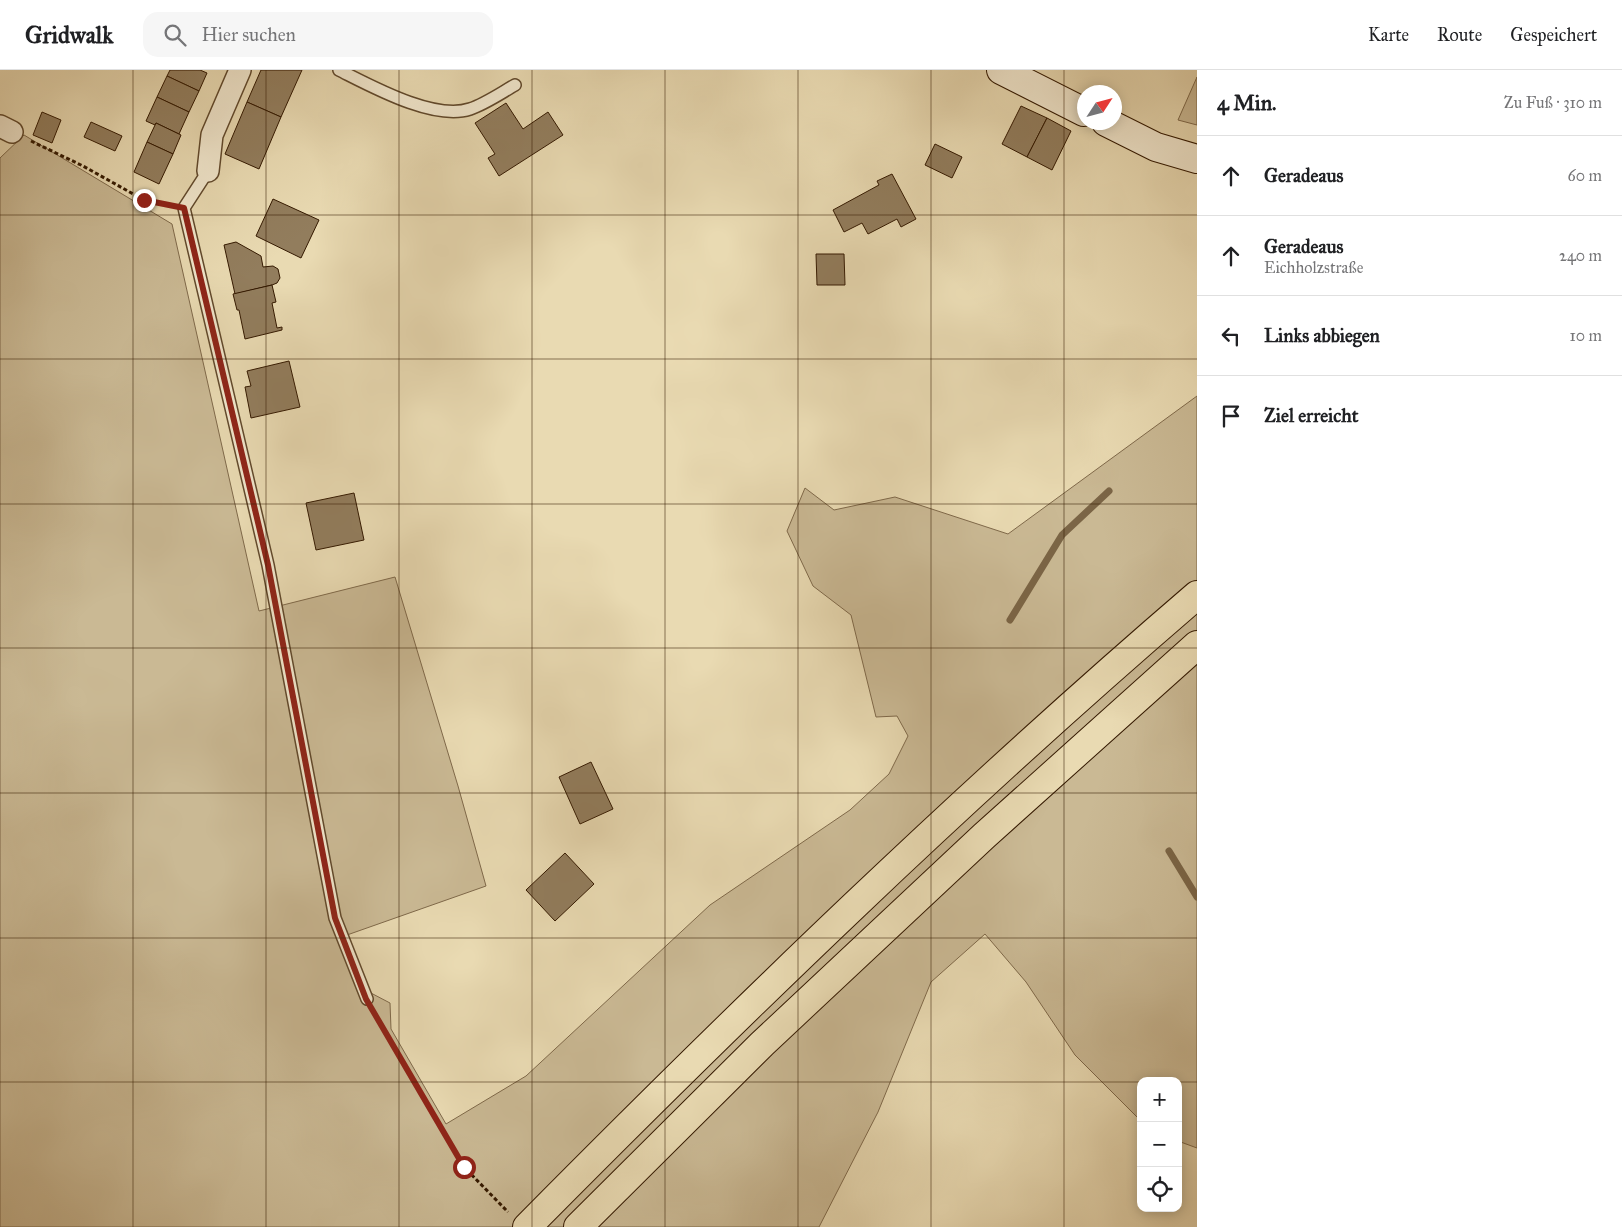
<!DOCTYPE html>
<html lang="de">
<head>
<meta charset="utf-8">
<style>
  body { margin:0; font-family:"IM FELL Great Primer",serif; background:#f6f6f6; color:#202124 }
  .controls { position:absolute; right:15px; bottom:15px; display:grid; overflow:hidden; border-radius:10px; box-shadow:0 2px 12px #0003 }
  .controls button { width:45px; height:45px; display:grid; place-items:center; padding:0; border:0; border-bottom:1px solid #e0e0e0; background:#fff; color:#202124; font:25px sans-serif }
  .compass { position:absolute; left:1077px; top:15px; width:45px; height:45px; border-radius:50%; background:#fff; box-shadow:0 2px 12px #0003; rotate:54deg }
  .stop { position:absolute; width:15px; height:15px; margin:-11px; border:4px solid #8f2418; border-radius:50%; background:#fff }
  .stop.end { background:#8f2418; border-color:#fff; box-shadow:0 1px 5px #0008 }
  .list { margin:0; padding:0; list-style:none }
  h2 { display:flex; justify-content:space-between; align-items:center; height:65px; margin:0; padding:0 20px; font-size:21px }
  h2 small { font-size:16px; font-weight:400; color:#757577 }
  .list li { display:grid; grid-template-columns:32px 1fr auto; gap:15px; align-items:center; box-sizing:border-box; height:80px; padding:0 20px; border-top:1px solid #e0e0e0 }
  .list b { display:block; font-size:19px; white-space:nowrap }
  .list p { margin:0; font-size:16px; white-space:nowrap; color:#757577 }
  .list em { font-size:16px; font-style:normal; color:#757577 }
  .icon { flex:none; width:28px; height:28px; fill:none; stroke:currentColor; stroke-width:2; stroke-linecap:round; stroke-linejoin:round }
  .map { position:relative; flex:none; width:1197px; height:1157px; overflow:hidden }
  header { display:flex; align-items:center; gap:30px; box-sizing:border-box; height:70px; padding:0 25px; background:#fff; border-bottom:1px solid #e0e0e0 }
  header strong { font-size:24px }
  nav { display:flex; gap:28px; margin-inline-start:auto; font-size:18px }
  .search { width:350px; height:45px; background:#f6f6f6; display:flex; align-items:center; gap:12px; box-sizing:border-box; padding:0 18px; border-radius:15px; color:#757577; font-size:19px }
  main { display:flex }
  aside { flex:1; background:#fff }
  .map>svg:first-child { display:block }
  .green { fill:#cab994; stroke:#7f694a }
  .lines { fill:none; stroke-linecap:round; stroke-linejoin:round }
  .stream { stroke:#7b6546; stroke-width:7 }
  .building { fill:#927d5d; stroke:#341900 }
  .service-casing { stroke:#61492c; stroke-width:14 }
  .minor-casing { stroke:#61492c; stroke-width:24 }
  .secondary-casing { stroke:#341900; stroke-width:30 }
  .motorway-casing { stroke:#341900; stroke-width:30 }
  .path { stroke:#341900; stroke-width:3; stroke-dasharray:4 2.5; stroke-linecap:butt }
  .service { stroke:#f1e7cd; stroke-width:11 }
  .minor { stroke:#f1e7cd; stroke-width:21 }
  .secondary { stroke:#f1e7cd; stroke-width:28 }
  .motorway { stroke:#e9dab2; stroke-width:28 }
  .route { stroke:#8f2418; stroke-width:6 }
  .grid { fill:none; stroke:#341900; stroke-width:1; stroke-opacity:0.55 }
</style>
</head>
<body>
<header>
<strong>Gridwalk</strong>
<div class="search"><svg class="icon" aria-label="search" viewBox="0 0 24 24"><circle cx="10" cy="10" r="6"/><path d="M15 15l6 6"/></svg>Hier suchen</div>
<nav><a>Karte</a><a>Route</a><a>Gespeichert</a></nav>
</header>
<main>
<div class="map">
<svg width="1197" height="1157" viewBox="0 0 1197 1157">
  <rect width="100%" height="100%" fill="#e9dab2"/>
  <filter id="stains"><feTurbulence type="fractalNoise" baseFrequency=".004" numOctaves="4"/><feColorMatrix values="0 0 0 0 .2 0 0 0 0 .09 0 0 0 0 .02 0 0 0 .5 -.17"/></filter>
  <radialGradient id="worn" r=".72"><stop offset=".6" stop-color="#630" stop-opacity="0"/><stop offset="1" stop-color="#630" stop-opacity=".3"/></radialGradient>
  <g class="green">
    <path d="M1197,7V55L1178,50Z"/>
    <path d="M24,65L172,154L259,541L395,507L458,716L486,816L347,865L369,922L390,933L391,959L446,1054L526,1006L710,835L850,740L889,704L908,666L897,646L876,647L851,545L813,516L787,461L805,418L834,440L895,427L1008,464L1197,326V1078L1178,1071V1011H1141V1051L1075,985L1026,912L985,864L931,912L878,1042L819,1157H0V88Z"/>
  </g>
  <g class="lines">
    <g class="stream">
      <path d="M1010,550L1062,465L1109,421"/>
      <path d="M1169,781L1197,827"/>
    </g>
  </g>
  <g class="building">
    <path d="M170,0H200L207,3L199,21L167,6Z"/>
    <path d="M261,0H302L281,47L247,32Z"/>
    <path d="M167,6L199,21L189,42L157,27Z"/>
    <path d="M157,27L189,42L179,64L156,53L155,55L146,51Z"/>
    <path d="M247,32L281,47L259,99L225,84Z"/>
    <path d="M506,33L523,59L548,42L563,65L499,106L488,88L495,84L475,53Z"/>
    <path d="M1021,36L1047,48L1027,87L1002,74Z"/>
    <path d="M42,42L61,50L52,73L33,65Z"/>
    <path d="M1047,48L1071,61L1052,100L1027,87Z"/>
    <path d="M91,52L122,66L115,81L84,67Z"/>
    <path d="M156,53L181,65L173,84L147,72Z"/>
    <path d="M147,72L173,84L159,114L134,102Z"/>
    <path d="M935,74L962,87L952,108L925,95Z"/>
    <path d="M892,104L916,149L901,157L897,149L868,164L862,153L844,162L833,140L879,115L877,111Z"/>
    <path d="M273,129L319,150L301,188L256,166Z"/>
    <path d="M236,172L261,186L263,197L273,196L278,199L280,208L277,213L272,215L235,224L224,175Z"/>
    <path d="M816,184H844L845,215H817Z"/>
    <path d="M272,215L276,232L272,233L277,258L282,257V260L245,269L239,240H237L233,224Z"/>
    <path d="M289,291L300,337L251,348L245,317L251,316L247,301Z"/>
    <path d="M354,423L364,470L316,480L306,433Z"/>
    <path d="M591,692L613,739L580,754L559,707Z"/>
    <path d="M565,783L594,814L555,851L526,820Z"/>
  </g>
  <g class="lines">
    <defs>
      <g id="service">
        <path d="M339,0C371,16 434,51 470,39C485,34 501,23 515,15"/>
        <path d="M208,101L184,138L268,495L335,848L367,929"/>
      </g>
      <g id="minor">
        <path d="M0,56L12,62"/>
        <path d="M208,101L212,65L240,0"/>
      </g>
      <g id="secondary">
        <path d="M1001,0L1084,42"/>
        <path d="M1106,52L1156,77L1197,89"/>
      </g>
      <g id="motorway">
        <path d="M527,1157C743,939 964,725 1197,525"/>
        <path d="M578,1157L762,974L984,766L1197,575"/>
      </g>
    </defs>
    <use href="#service" class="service-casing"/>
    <use href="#minor" class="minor-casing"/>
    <use href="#secondary" class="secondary-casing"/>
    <use href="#motorway" class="motorway-casing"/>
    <g class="path">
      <path d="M31,71L83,96L144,130L170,135"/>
      <path d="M375,943L464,1097L508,1142"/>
    </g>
    <use href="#service" class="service"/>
    <use href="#minor" class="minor"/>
    <use href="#secondary" class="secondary"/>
    <use href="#motorway" class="motorway"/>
  </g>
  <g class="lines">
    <path class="route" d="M144,130L184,138L268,495L335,848L366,929L464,1097"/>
  </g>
  <path class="grid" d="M133,0V1157M266,0V1157M399,0V1157M532,0V1157M665,0V1157M798,0V1157M931,0V1157M1064,0V1157M0,145H1197M0,289H1197M0,434H1197M0,578H1197M0,723H1197M0,868H1197M0,1012H1141M1178,1012H1197"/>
  <rect width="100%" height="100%" filter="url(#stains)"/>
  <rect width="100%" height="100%" fill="url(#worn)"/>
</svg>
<div class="controls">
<button>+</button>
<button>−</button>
<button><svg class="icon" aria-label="locate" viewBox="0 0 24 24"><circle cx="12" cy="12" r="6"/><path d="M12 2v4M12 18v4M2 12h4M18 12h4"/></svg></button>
</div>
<svg class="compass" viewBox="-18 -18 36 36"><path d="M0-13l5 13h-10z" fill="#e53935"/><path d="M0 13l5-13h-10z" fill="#757577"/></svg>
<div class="stop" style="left:464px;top:1097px"></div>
<div class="stop end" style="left:144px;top:130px"></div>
</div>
<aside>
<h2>4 Min.<small>Zu Fuß · 310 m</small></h2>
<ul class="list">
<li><svg class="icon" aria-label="ahead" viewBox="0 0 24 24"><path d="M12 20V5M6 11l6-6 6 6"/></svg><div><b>Geradeaus</b></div><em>60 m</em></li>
<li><svg class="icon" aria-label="ahead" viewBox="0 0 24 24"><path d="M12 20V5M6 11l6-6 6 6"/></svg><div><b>Geradeaus</b><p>Eichholzstraße</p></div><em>240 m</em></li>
<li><svg class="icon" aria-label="left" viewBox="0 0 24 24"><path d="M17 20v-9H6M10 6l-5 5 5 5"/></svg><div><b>Links abbiegen</b></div><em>10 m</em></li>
<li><svg class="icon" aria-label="arrive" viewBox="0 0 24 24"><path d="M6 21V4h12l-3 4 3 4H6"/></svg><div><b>Ziel erreicht</b></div></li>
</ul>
</aside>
</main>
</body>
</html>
